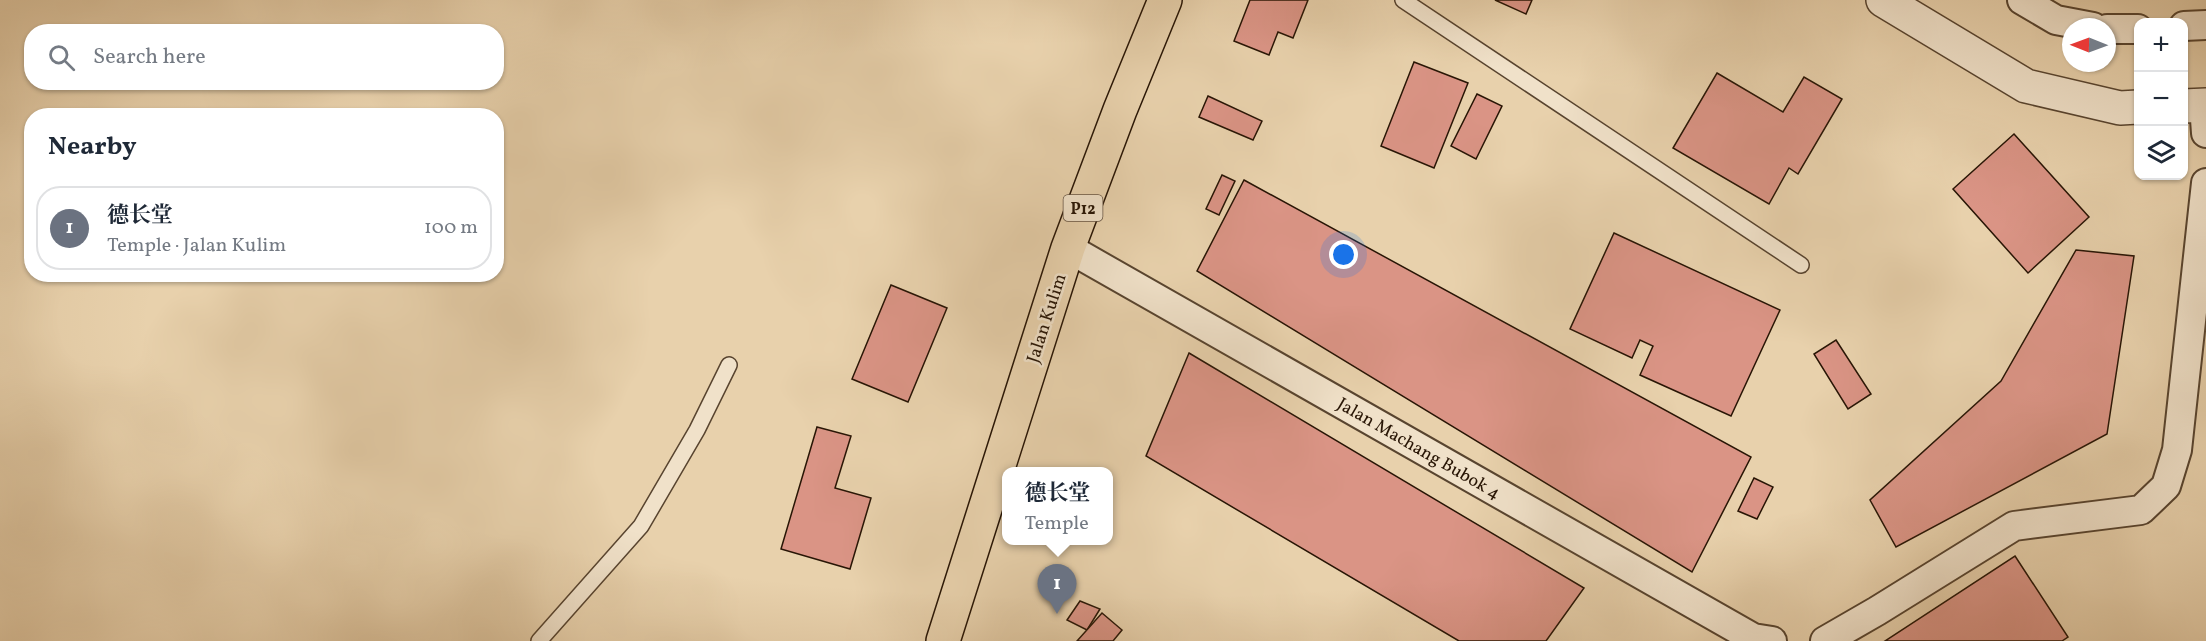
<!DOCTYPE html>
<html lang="en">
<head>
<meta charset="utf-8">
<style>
  body { margin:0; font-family:Vollkorn,"Noto Serif SC",serif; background:#f6f6f7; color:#1f2937 }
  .controls { position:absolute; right:18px; top:18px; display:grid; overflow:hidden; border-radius:12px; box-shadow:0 2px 4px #0004 }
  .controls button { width:54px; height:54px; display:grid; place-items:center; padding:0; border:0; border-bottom:2px solid #e0e1e3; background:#fff; color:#1f2937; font:30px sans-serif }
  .compass { position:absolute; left:2062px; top:18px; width:54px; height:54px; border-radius:50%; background:#fff; box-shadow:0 2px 4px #0004; rotate:271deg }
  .you { position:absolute; left:1344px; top:255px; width:21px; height:21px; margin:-15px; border:4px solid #fff; border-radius:50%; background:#1a73e8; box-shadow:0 0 0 9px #1a73e833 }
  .badge { display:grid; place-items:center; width:39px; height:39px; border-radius:50%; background:#1a73e8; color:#fff; font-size:20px; font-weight:700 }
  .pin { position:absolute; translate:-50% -50px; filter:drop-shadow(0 2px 3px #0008) }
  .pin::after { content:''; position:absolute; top:32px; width:21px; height:18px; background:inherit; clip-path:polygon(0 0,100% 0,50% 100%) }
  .popup { position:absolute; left:1002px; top:467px; width:111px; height:78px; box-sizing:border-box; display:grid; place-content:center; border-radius:12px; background:#fff; filter:drop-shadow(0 2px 4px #0005); font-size:20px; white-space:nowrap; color:#747a83 }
  .popup b { font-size:22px; color:#1f2937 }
  .popup::after { content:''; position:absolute; left:50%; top:100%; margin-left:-12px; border:12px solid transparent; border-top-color:#fff }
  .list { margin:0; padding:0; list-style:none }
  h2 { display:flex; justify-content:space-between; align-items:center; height:78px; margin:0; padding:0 24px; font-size:26px }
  h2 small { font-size:20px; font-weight:400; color:#747a83 }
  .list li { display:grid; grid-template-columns:39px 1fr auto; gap:18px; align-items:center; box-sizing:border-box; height:84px; margin:0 12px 12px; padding:0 12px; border:2px solid #e0e1e3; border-radius:24px }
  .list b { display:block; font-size:22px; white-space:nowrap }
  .list p { margin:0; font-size:20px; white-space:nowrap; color:#747a83 }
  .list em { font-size:20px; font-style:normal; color:#747a83 }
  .icon { flex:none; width:33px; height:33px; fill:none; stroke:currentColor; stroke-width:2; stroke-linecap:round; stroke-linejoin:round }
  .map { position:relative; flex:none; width:2206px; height:641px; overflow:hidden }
  .search { position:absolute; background:#fff; box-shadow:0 2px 4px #0004; left:24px; top:24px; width:480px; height:66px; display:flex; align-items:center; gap:15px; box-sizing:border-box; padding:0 21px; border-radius:24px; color:#747a83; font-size:22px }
  .panel { position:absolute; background:#fff; box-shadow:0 2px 4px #0004; left:24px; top:108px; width:480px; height:174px; border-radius:24px }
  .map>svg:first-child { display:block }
  .building { fill:#da9485; stroke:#281505; stroke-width:1.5 }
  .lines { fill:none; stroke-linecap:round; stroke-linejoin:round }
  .service-casing { stroke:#58442f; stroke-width:18 }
  .minor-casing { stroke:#58442f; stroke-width:32 }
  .tertiary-casing { stroke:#58442f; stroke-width:36 }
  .primary-casing { stroke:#281505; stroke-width:36 }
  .service { stroke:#f0e1c9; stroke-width:15 }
  .minor { stroke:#f0e1c9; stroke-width:28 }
  .tertiary { stroke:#f0e1c9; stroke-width:33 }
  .primary { stroke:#e8d1ac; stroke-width:33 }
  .labels { text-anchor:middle; stroke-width:5; stroke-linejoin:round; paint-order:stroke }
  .shield { fill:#f0e1c9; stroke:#645240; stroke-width:1.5 }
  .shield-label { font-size:16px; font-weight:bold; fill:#281505 }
  .street-label { font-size:18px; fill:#281505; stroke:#f0e1c9 }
</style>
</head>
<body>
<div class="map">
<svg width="2206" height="641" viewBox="0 0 2206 641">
  <rect width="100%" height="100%" fill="#e8d1ac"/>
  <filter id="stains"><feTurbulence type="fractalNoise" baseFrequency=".00333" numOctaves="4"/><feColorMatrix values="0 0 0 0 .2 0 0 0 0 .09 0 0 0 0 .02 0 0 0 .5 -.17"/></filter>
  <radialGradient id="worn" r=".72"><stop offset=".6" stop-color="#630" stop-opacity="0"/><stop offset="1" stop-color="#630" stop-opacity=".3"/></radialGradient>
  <g class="building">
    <path d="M1250,0H1308L1293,38L1278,32L1269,55L1234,41Z"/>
    <path d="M1495,0H1532L1526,14Z"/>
    <path d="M1414,62L1468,83L1434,168L1381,146Z"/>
    <path d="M1717,73L1783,112L1804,77L1842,99L1798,174L1789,168L1769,204L1673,148Z"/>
    <path d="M1477,94L1502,106L1476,159L1451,146Z"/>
    <path d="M1208,96L1262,121L1253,140L1199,117Z"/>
    <path d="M2014,134L2089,217L2028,273L1953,189Z"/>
    <path d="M1222,175L1235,181L1219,215L1206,209Z"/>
    <path d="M1244,180L1751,457L1692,572L1197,271Z"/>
    <path d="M1614,233L1780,310L1731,416L1640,375L1653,346L1640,340L1632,358L1570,329Z"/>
    <path d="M2076,250L2134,256L2107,434L1896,547L1870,500L2001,381Z"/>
    <path d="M891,285L947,308L908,402L852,379Z"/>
    <path d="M1836,340L1871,394L1848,409L1814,354Z"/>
    <path d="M1189,353L1584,588L1546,641H1459L1146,456Z"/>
    <path d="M817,427L851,436L835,488L871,498L850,569L781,549Z"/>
    <path d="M1754,478L1773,487L1757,519L1738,511Z"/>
    <path d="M2015,556L2068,637L2062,641H1885Z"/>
    <path d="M1080,601L1100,609L1087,630L1067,620Z"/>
    <path d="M1102,613L1122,630L1113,641H1077Z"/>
  </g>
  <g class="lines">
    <defs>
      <g id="service">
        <path d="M1403,0L1801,265"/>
        <path d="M539,641L641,526L697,430L729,365"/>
      </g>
      <g id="minor">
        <path d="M2022,0L2056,20L2093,27"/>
        <path d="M2184,26L2206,25"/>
        <path d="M2107,29H2138"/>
        <path d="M2204,105L2206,133"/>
        <path d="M1068,248L1753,638L1772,641"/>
        <path d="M1825,641L1877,611L2014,526L2141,510L2166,486L2177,450L2206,183"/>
      </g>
      <g id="tertiary">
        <path d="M1883,0L2026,86L2120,108L2138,107"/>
        <path d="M2184,106L2206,105"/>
      </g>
      <path id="primary" d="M943,641L1068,248L1120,110L1165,0"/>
    </defs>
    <use href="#service" class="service-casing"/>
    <use href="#minor" class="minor-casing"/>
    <use href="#tertiary" class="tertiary-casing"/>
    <use href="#primary" class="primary-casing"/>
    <use href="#service" class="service"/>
    <use href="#minor" class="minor"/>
    <use href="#tertiary" class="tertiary"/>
    <use href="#primary" class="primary"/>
  </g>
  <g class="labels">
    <rect class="shield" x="1063.5" y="195" width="39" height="26" rx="4.5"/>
    <g class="shield-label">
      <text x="1083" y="214">P12</text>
    </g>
    <g class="street-label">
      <text transform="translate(1046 318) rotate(-72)" y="6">Jalan Kulim</text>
      <text transform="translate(1419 448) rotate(30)" y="6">Jalan Machang Bubok 4</text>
    </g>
  </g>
  <rect width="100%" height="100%" filter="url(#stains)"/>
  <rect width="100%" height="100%" fill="url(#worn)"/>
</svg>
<div class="controls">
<button>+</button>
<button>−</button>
<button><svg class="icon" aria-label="layers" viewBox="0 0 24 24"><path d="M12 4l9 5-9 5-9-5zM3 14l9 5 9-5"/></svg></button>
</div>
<svg class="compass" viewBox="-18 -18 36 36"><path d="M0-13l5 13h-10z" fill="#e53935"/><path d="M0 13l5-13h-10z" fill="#747a83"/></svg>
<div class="you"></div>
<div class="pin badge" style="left:1057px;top:614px;background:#6b7280">1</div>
<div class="popup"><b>德长堂</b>Temple</div>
<div class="search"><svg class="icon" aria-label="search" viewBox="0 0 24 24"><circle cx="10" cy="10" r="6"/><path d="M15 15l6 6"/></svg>Search here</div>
<section class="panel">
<h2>Nearby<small></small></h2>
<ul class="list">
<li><span class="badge" style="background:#6b7280">1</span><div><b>德长堂</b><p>Temple · Jalan Kulim</p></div><em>100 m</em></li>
</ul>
</section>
</div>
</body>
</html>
